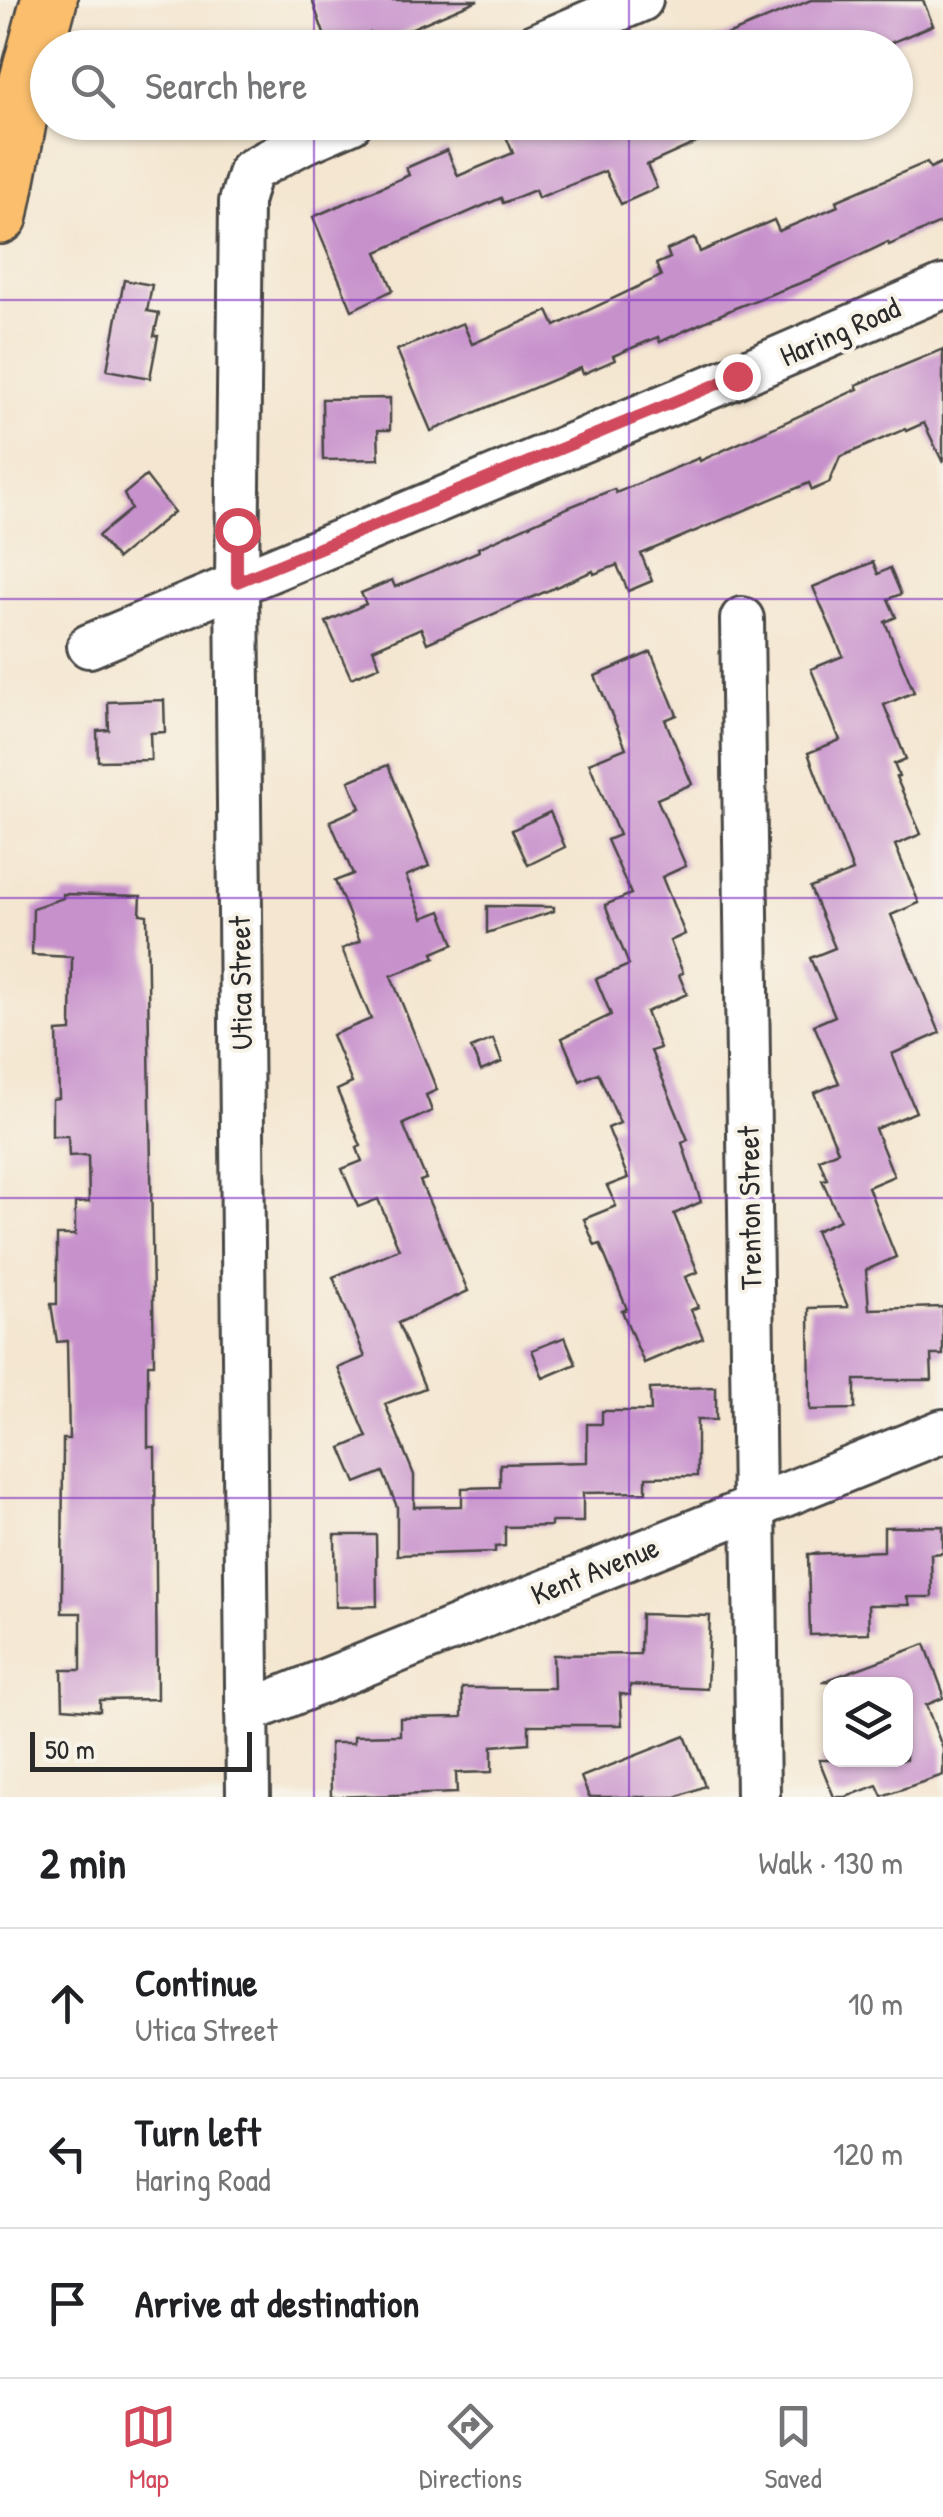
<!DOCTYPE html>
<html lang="en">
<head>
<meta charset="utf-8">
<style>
  body { margin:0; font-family:"Patrick Hand",sans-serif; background:#f2f2f2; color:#202124 }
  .controls { position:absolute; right:30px; bottom:30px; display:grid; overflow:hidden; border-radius:20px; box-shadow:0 2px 8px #0004 }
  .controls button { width:90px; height:90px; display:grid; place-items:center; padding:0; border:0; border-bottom:2px solid #e0e0e0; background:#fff; color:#202124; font:50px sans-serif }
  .scale { position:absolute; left:30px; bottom:25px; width:222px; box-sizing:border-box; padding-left:10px; border:5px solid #2b2b2b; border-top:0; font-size:28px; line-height:35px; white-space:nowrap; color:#2b2b2b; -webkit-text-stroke:8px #f7f3e8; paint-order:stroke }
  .stop { position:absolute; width:30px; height:30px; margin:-22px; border:8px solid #d1495b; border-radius:50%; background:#fff }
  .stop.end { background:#d1495b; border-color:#fff; box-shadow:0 2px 10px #0008 }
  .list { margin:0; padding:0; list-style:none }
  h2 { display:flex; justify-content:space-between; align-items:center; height:130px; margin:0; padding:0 40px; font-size:42px }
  h2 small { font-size:32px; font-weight:400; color:#757577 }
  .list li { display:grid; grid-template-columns:65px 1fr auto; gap:30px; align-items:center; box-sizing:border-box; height:150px; padding:0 40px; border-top:2px solid #e0e0e0 }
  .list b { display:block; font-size:38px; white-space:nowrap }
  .list p { margin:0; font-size:32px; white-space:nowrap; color:#757577 }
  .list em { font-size:32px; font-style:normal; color:#757577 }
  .icon { flex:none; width:55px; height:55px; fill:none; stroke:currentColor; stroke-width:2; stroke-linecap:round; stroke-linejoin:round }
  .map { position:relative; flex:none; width:943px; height:1797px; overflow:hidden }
  .search { position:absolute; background:#fff; box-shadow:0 2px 8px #0004; left:30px; right:30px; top:30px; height:110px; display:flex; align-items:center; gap:25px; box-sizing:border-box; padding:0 35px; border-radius:55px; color:#757577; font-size:38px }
  .sheet { height:580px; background:#fff }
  nav { display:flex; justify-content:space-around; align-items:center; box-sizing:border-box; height:140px; border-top:2px solid #e0e0e0; background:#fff; font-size:28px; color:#757577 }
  nav a { display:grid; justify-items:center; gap:5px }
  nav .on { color:#d1495b }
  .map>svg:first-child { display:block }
  .building { fill:#c791cc }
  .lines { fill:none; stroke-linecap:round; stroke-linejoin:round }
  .minor-casing { stroke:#494744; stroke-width:48 }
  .highway-casing { stroke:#494744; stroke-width:60 }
  .minor { stroke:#fff; stroke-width:42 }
  .highway { stroke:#fabe6d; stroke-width:55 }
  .route { stroke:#d1495b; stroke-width:12 }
  .grid { fill:none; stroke:#7b2cbf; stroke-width:2.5; stroke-opacity:0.55 }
  .labels { text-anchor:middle; stroke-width:8; stroke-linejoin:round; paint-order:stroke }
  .street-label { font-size:30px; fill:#2b2b2b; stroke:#f7f3e8 }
</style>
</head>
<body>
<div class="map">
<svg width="943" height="1797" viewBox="0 0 943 1797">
  <rect width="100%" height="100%" fill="#f7f3e8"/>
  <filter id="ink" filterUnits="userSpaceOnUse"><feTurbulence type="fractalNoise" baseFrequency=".01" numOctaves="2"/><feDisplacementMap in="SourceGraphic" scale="20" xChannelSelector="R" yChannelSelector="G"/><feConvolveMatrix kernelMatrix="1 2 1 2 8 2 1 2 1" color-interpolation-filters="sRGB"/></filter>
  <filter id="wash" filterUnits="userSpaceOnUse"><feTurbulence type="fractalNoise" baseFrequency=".0048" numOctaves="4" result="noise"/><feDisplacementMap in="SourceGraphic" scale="40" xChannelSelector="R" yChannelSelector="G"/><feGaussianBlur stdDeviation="2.25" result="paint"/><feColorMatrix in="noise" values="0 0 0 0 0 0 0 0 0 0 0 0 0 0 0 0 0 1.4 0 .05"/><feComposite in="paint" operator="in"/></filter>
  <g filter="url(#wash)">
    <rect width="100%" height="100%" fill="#f4e6d0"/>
    <g id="blocks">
      <g class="building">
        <path d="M312,0H478L375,44L370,33L335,48H329Z"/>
        <path d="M811,0H923L933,25L879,48H696Z"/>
        <path d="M500,122H742L647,165L657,188L621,204L605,171L538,198L535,190L503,203L501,198L377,252L393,290L352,310L313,217L409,175L406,168L447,150L458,176L513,153Z"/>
        <path d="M927,162L930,168L943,162V222L889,245L888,242L811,279L735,308L660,342L658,337L613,356L615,360L583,374L581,368L431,431L397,350L463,323L472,344L548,311L555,326L661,276L656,264L670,258L667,250L695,238L700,252L774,220L779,231L838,206L836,201Z"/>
        <path d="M124,280L152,285L147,311L159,313L154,336H158L150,378L107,370Z"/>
        <path d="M943,349V463L924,423L906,431L905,429L840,457L829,483L812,490L809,483L641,554L652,581L628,591L617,565L594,574L593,571L427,643L421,628L373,649L380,666L351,678L326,622L366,604L361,593L392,580L395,587L479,551L478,548L567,508L614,489L616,493L699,458L700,461L858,389L856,385Z"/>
        <path d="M390,398V430H378L379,459L323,460L322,399Z"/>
        <path d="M146,476L174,512L117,559L98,536L131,509L124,494Z"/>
        <path d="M873,562L878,574L890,568L901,594L888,599L896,617L885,622L914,692L884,705L906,759L894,764L899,776L896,777L921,834L895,845L919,903L891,915L940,1033L892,1054L916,1112L875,1129L894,1176L868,1187L896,1257L866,1270L869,1309L943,1307V1355H931L932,1380H855V1409L810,1410L809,1308L848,1307L815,1231L840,1220L822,1180L827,1179L819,1159L838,1151L814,1093L839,1083L814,1025L835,1016L810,958L835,948L810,888L853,871L808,753L840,740L811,669L843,656L813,587Z"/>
        <path d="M651,652L677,715L665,720L692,784L657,799L686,866L662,877L685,934L670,941L683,973L679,975L687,994L646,1012L660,1048L651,1051L688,1140L682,1143L701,1202L674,1214L698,1272L685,1277L698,1307L691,1310L703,1338L644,1363L622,1311L627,1309L600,1244L595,1246L584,1219L616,1206L607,1186L628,1178L608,1128L620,1123L598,1073L580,1081L562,1038L611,1015L596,979L629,965L605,905L631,894L607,840L619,835L589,763L626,748L595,676Z"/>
        <path d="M164,700L165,732L150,733L151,760L98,761L97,731L109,730L108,702Z"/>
        <path d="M388,765L429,866L406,876L423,918L441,911L454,944L433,953L435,958L391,976L437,1090L426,1095L432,1111L403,1124L426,1179L420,1181L468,1291L398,1323L425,1388L385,1404L414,1475V1507L462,1506V1488L500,1487V1464L587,1462V1424H602V1411H651L650,1389L716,1387V1420H697V1476L646,1477V1492L583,1493V1522H551V1526L505,1527V1546L495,1547V1552L397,1555V1507L383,1472L356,1483L341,1448L367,1437L338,1368L365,1357L333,1277L399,1249L378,1199L358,1207L342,1169L362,1161L357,1148L361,1146L337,1090L352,1083L332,1035L371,1019L342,949L360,941L335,881L353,874L330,821L360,808L349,781Z"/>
        <path d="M550,812L565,847L528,865L512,830Z"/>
        <path d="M63,894L141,896L140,914L147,915L154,1364H148V1447H155L157,1699L100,1700V1711L63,1708L62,1670H81V1613H62L63,1439H69L67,1341L57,1342L51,1304H57V1235H75V1203L89,1202L88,1155L69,1156L68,1136H52V1099L59,1098L57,1032L71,1031L72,957L32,955L33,908L63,898Z"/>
        <path d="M487,906L554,907V911L487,933Z"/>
        <path d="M493,1039L502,1062L481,1071L471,1048Z"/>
        <path d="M565,1337L576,1364L543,1378L532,1350Z"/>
        <path d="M943,1526V1553L931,1554L932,1597H907L910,1605H868L869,1633L810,1635L808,1554L884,1551V1527Z"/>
        <path d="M335,1535H376L377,1606L336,1607Z"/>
        <path d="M641,1614L710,1616L707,1689L630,1685V1695L620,1694L622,1725H529V1743L492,1746V1772L456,1773L457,1793L331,1797L330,1743H354V1736L400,1735V1718L462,1717V1688H554L553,1655L640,1654Z"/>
        <path d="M925,1644L943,1692V1698L926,1705L943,1749V1775L882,1796L877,1785L846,1797H834L819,1760H906V1684L822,1682Z"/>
        <path d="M685,1736L705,1786L676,1797H589L581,1777Z"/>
      </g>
    </g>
  </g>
  <g filter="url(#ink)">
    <use href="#blocks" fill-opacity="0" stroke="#494744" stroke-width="2.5"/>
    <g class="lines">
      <defs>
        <g id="minor">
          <path d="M529,48L641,0"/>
          <path d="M742,619L758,1797"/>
          <path d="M89,646L737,376L943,287"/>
          <path d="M247,1712L943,1431"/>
          <path d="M248,1797L237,582L241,202L250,171L300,144L351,122"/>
        </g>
        <path id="highway" d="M0,216L22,102L49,0"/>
      </defs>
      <use href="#minor" class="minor-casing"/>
      <use href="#highway" class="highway-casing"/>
      <use href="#minor" class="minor"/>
      <use href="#highway" class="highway"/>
    </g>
  </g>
  <g class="lines" filter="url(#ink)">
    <path class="route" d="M237,530V582L737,376"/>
  </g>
  <path class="grid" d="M314,0V48M629,0V48M314,122V1797M629,122V1797M0,300H943M0,599H943M0,898H943M0,1198H943M0,1498H943"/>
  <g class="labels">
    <g class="street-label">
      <text transform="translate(840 332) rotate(-24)" y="10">Haring Road</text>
      <text transform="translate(241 983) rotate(-91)" y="10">Utica Street</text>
      <text transform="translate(750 1208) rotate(-91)" y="10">Trenton Street</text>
      <text transform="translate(595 1571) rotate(-22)" y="10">Kent Avenue</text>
    </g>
  </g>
</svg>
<div class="controls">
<button><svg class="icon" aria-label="layers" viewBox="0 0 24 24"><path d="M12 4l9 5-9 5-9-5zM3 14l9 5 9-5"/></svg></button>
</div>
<div class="scale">50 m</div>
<div class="stop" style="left:237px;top:530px"></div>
<div class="stop end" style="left:737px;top:376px"></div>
<div class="search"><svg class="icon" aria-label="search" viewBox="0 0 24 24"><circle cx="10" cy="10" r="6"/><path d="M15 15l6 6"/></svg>Search here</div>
</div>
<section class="sheet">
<h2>2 min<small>Walk · 130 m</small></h2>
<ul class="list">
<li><svg class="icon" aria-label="ahead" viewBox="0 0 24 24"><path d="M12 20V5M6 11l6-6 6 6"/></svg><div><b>Continue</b><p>Utica Street</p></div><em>10 m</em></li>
<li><svg class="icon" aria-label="left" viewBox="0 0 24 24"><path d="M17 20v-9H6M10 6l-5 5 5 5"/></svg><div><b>Turn left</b><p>Haring Road</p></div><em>120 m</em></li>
<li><svg class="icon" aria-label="arrive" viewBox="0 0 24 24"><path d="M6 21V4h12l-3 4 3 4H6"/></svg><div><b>Arrive at destination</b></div></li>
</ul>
</section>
<nav>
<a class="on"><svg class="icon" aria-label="map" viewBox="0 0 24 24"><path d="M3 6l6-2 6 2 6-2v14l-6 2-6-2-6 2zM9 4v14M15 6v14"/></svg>Map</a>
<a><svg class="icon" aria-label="directions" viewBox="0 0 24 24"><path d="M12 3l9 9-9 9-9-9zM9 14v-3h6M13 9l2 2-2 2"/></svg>Directions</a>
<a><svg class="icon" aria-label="saved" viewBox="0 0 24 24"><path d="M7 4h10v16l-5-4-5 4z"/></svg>Saved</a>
</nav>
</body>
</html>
